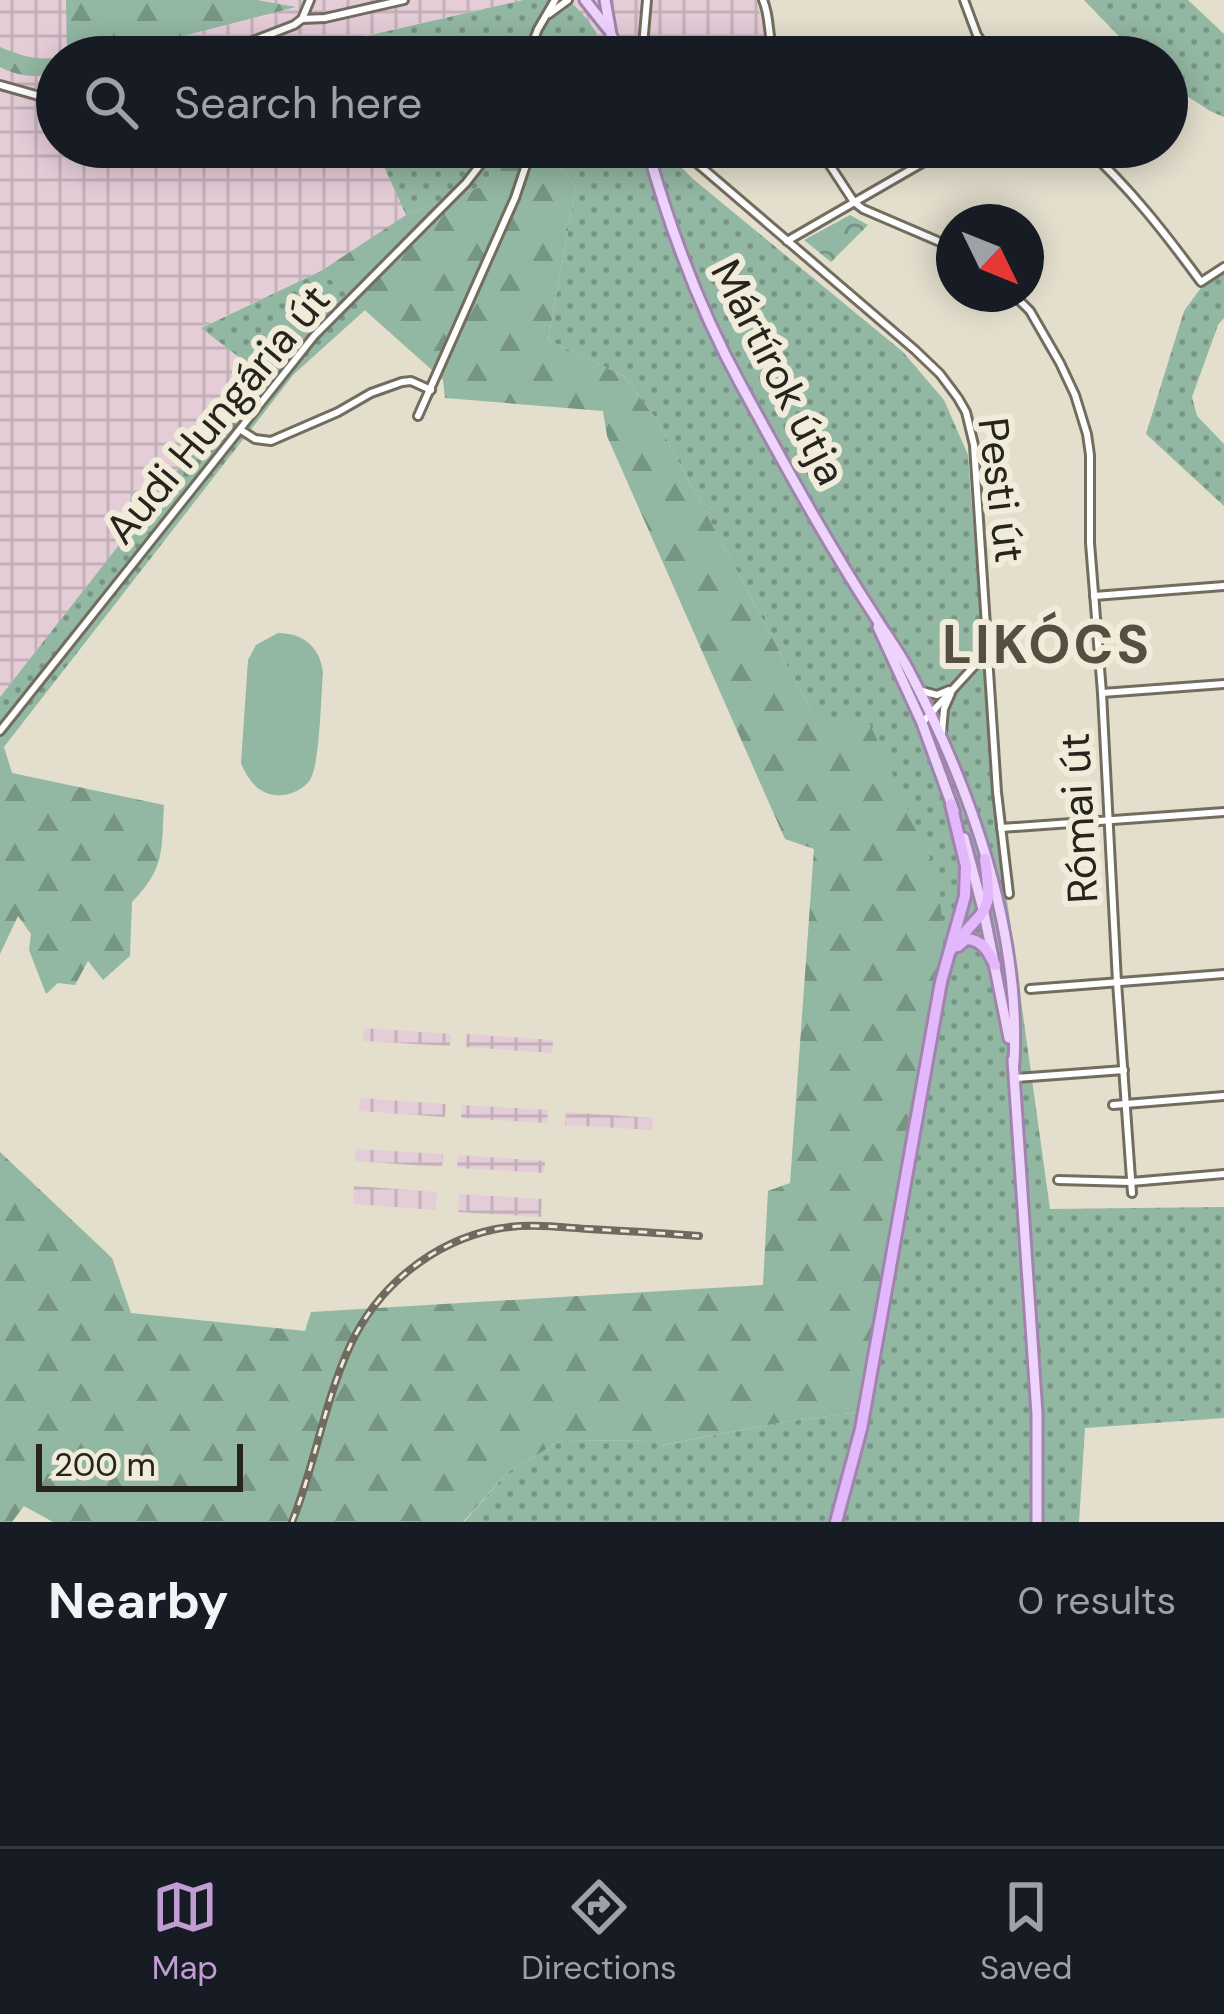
<!DOCTYPE html>
<html lang="en">
<head>
<meta charset="utf-8">
<style>
  body { margin:0; font-family:"DM Sans",sans-serif; background:#242831; color:#f1f3f6 }
  .compass { position:absolute; left:936px; top:204px; width:108px; height:108px; border-radius:50%; background:#171b24; box-shadow:0 6px 30px #0003; rotate:133deg }
  .scale { position:absolute; left:36px; bottom:30px; width:207px; box-sizing:border-box; padding-left:12px; border:6px solid #26241d; border-top:0; font-size:33px; line-height:42px; white-space:nowrap; color:#26241d; -webkit-text-stroke:9px #f1ebda; paint-order:stroke }
  .list { margin:0; padding:0; list-style:none }
  h2 { display:flex; justify-content:space-between; align-items:center; height:156px; margin:0; padding:0 48px; font-size:51px }
  h2 small { font-size:39px; font-weight:400; color:#9ea1a6 }
  .icon { flex:none; width:66px; height:66px; fill:none; stroke:currentColor; stroke-width:2; stroke-linecap:round; stroke-linejoin:round }
  .map { position:relative; flex:none; width:1224px; height:1522px; overflow:hidden }
  .search { position:absolute; background:#171b24; box-shadow:0 6px 30px #0003; left:36px; right:36px; top:36px; height:132px; display:flex; align-items:center; gap:30px; box-sizing:border-box; padding:0 42px; border-radius:66px; color:#9ea1a6; font-size:45px }
  .sheet { height:324px; background:#171b24 }
  nav { display:flex; justify-content:space-around; align-items:center; box-sizing:border-box; height:168px; border-top:3px solid #363941; background:#171b24; font-size:33px; color:#9ea1a6 }
  nav a { display:grid; justify-items:center; gap:6px }
  nav .on { color:#c09ed2 }
  .map>svg:first-child { display:block }
  .industrial { fill:url(#industrial-grid) }
  .grass { fill:url(#grass-dots) }
  .forest { fill:url(#forest-firs) }
  .park { fill:url(#park-crowns) }
  .garden { fill:#92b7a2 }
  .lines { fill:none; stroke-linecap:round; stroke-linejoin:round }
  .minor-casing { stroke:#726d5e; stroke-width:12 }
  .major-casing { stroke:#a184ae; stroke-width:15 }
  .highway-casing { stroke:#a184ae; stroke-width:16 }
  .minor { stroke:#fff; stroke-width:6 }
  .major { stroke:#eed4fd; stroke-width:9 }
  .highway { stroke:#e3b7fc; stroke-width:10 }
  .rail-casing { stroke:#6e6a5f; stroke-width:8 }
  .rail { stroke:#f1ebda; stroke-width:3; stroke-dasharray:9; stroke-linecap:butt }
  .labels { text-anchor:middle; stroke-width:12; stroke-linejoin:round; paint-order:stroke }
  .street-label { font-size:42px; fill:#26241d; stroke:#f1ebda }
  .district-label { font-size:54px; font-weight:bold; letter-spacing:3px; fill:#544f41; stroke:#f1ebda }
</style>
</head>
<body>
<div class="map">
<svg width="1224" height="1522" viewBox="0 0 1224 1522">
  <defs>
    <pattern id="industrial-grid" width="8" height="8" patternUnits="userSpaceOnUse" patternTransform="scale(3)"><rect width="8" height="8" fill="#e5cdd8"/><path d="M0 4h8M4 0v8" fill="none" stroke="#c4b0b9"/></pattern>
    <pattern id="grass-dots" width="8" height="8" patternUnits="userSpaceOnUse" patternTransform="scale(3)"><rect width="8" height="8" fill="#92b7a2"/><path d="M2 2h.1M6 6h.1" fill="none" stroke="#779583" stroke-width="1.8" stroke-linecap="round"/></pattern>
    <pattern id="forest-firs" width="22" height="20" patternUnits="userSpaceOnUse" patternTransform="scale(3)"><rect width="22" height="20" fill="#92b7a2"/><path d="M5 1l3.5 6h-7zM16 11l3.5 6h-7z" fill="#779583"/></pattern>
    <pattern id="park-crowns" width="20" height="18" patternUnits="userSpaceOnUse" patternTransform="scale(3)"><rect width="20" height="18" fill="#92b7a2"/><path d="M2 6a3 3 0 1 1 6 0M12 15a3 3 0 1 1 6 0" fill="none" stroke="#779583"/></pattern>
  </defs>
  <rect width="100%" height="100%" fill="#e4decd"/>
  <g class="industrial">
    <path d="M0,0H523L328,44L333,57H57V147H375L406,215L321,271L202,327L257,370L0,697Z"/>
    <path d="M567,0H757L767,50L734,57H663L605,46L578,9Z"/>
    <path d="M364,1028L451,1034L450,1046L363,1041Z"/>
    <path d="M467,1034L553,1040L552,1053L466,1047Z"/>
    <path d="M360,1098L446,1104L445,1117L359,1111Z"/>
    <path d="M462,1105L548,1110L547,1123L461,1118Z"/>
    <path d="M566,1112L653,1118L652,1130L565,1125Z"/>
    <path d="M356,1149L443,1154L442,1167L355,1161Z"/>
    <path d="M458,1155L545,1161L544,1173L457,1168Z"/>
    <path d="M354,1186L437,1192L436,1210L353,1204Z"/>
    <path d="M459,1194L542,1199L541,1217L458,1212Z"/>
  </g>
  <g class="grass">
    <path d="M523,0C535,0 554,0 565,0C580,4 604,43 609,57H333L327,45Z"/>
    <path d="M1084,0H1188L1224,34V117L1210,111L1167,83V57H1139Z"/>
    <path d="M375,147H506L483,186L406,215Z"/>
    <path d="M543,147H661L693,179L903,352L944,400L968,455L994,807L1050,1209L1224,1207V1418L1085,1428L1079,1522H464L508,1472L562,1440L656,1441L663,1445L784,1422L865,1411L815,718L656,419L624,376L548,340L576,187Z"/>
    <path d="M1224,270V318L1218,325L1192,397L1197,416L1224,444V506L1146,434L1184,311L1203,285Z"/>
    <path d="M321,271L365,310L294,374L0,752V697L256,370L201,328Z"/>
  </g>
  <g class="forest">
    <path d="M66,0H257L296,7L101,57H67Z"/>
    <path d="M0,47C19,55 36,61 57,58V73C36,78 20,77 0,67Z"/>
    <path d="M506,147H543L576,187L548,340L624,376L656,419L815,718L868,720L939,877L945,969L865,1411L784,1422L662,1445L656,1441L562,1440L508,1472L463,1522H53L24,1506L12,1522H0V1152L112,1258L131,1313L305,1331L311,1312L763,1285L768,1191L790,1183L814,849L785,839L607,436L603,411L445,398L443,380L321,271L406,215L483,186Z"/>
    <path d="M4,747L12,773L164,805C161,851 166,867 132,902L130,956L103,980L88,961L75,985L58,983L46,994L29,950L31,934L18,916L0,954V752Z"/>
  </g>
  <path class="park" d="M850,215L868,225L831,262L804,240Z"/>
  <path class="garden" d="M278,633C303,633 320,647 323,672C321,695 320,764 310,780C303,790 287,797 275,795C257,793 247,778 241,763L248,660L256,645Z"/>
  <g class="lines">
    <defs>
      <g id="minor">
        <path d="M763,0C771,18 767,38 775,57"/>
        <path d="M964,0L977,35L992,57"/>
        <path d="M549,14L568,0"/>
        <path d="M302,19L310,0"/>
        <path d="M211,57L294,25L302,19L325,18L404,0"/>
        <path d="M527,57L538,29L555,0"/>
        <path d="M642,57L647,0"/>
        <path d="M1107,57L1119,50"/>
        <path d="M0,85L57,101"/>
        <path d="M678,147L915,350L940,374L958,398L966,412L974,445L997,792L1009,894"/>
        <path d="M818,147L854,202L863,209L954,248"/>
        <path d="M1085,147C1130,188 1165,233 1201,282L1224,267"/>
        <path d="M787,241L950,147"/>
        <path d="M1013,294L1030,311L1060,363L1075,395L1087,434L1090,455V543L1102,693L1117,982L1132,1193"/>
        <path d="M418,416L515,198L532,147"/>
        <path d="M241,430L255,439L271,441L338,412L371,393L402,382L411,381L431,390"/>
        <path d="M1094,596L1224,586"/>
        <path d="M922,691L937,695L949,690"/>
        <path d="M1102,693L1224,684"/>
        <path d="M922,723L988,651"/>
        <path d="M0,731L314,336L466,183L494,147"/>
        <path d="M942,732L944,709L951,693"/>
        <path d="M1001,828L1224,812"/>
        <path d="M1030,989L1224,974"/>
        <path d="M1016,1078L1124,1070"/>
        <path d="M1113,1105L1224,1096"/>
        <path d="M1058,1180L1131,1182L1224,1174"/>
      </g>
      <g id="major">
        <path d="M585,0L608,29"/>
        <path d="M605,0L611,34L620,57"/>
        <path d="M647,147C670,230 700,310 741,385C783,462 826,541 874,615C885,633 898,650 908,669C970,786 1021,929 1014,1063"/>
        <path d="M878,627L922,723L954,811"/>
        <path d="M964,838L984,913L1009,1038"/>
        <path d="M1013,1060L1037,1414V1522"/>
      </g>
      <g id="highway">
        <path d="M958,946L966,939C983,940 988,951 995,965"/>
        <path d="M952,949C983,904 994,922 985,859"/>
        <path d="M836,1522L861,1429L941,982L965,896L966,866L951,804"/>
      </g>
    </defs>
    <use href="#minor" class="minor-casing"/>
    <use href="#major" class="major-casing"/>
    <use href="#highway" class="highway-casing"/>
    <use href="#minor" class="minor"/>
    <use href="#major" class="major"/>
    <use href="#highway" class="highway"/>
    <defs>
      <path id="rail" d="M292,1522C315,1465 324,1402 350,1346C377,1287 432,1242 496,1229C526,1223 557,1227 588,1229C625,1231 662,1233 699,1236"/>
    </defs>
    <use href="#rail" class="rail-casing"/>
    <use href="#rail" class="rail"/>
  </g>
  <g class="labels">
    <g class="street-label">
      <text transform="translate(779 372) rotate(63)" y="15">Mártírok útja</text>
      <text transform="translate(217 414) rotate(-50)" y="15">Audi Hungária út</text>
      <text transform="translate(1002 490) rotate(83)" y="15">Pesti út</text>
      <text transform="translate(1078 818) rotate(-93)" y="15">Római út</text>
    </g>
    <g class="district-label">
      <text x="1047" y="663">LIKÓCS</text>
    </g>
  </g>
</svg>
<svg class="compass" viewBox="-18 -18 36 36"><path d="M0-13l5 13h-10z" fill="#e53935"/><path d="M0 13l5-13h-10z" fill="#9ea1a6"/></svg>
<div class="scale">200 m</div>
<div class="search"><svg class="icon" aria-label="search" viewBox="0 0 24 24"><circle cx="10" cy="10" r="6"/><path d="M15 15l6 6"/></svg>Search here</div>
</div>
<section class="sheet">
<h2>Nearby<small>0 results</small></h2>
<ul class="list">
</ul>
</section>
<nav>
<a class="on"><svg class="icon" aria-label="map" viewBox="0 0 24 24"><path d="M3 6l6-2 6 2 6-2v14l-6 2-6-2-6 2zM9 4v14M15 6v14"/></svg>Map</a>
<a><svg class="icon" aria-label="directions" viewBox="0 0 24 24"><path d="M12 3l9 9-9 9-9-9zM9 14v-3h6M13 9l2 2-2 2"/></svg>Directions</a>
<a><svg class="icon" aria-label="saved" viewBox="0 0 24 24"><path d="M7 4h10v16l-5-4-5 4z"/></svg>Saved</a>
</nav>
</body>
</html>
